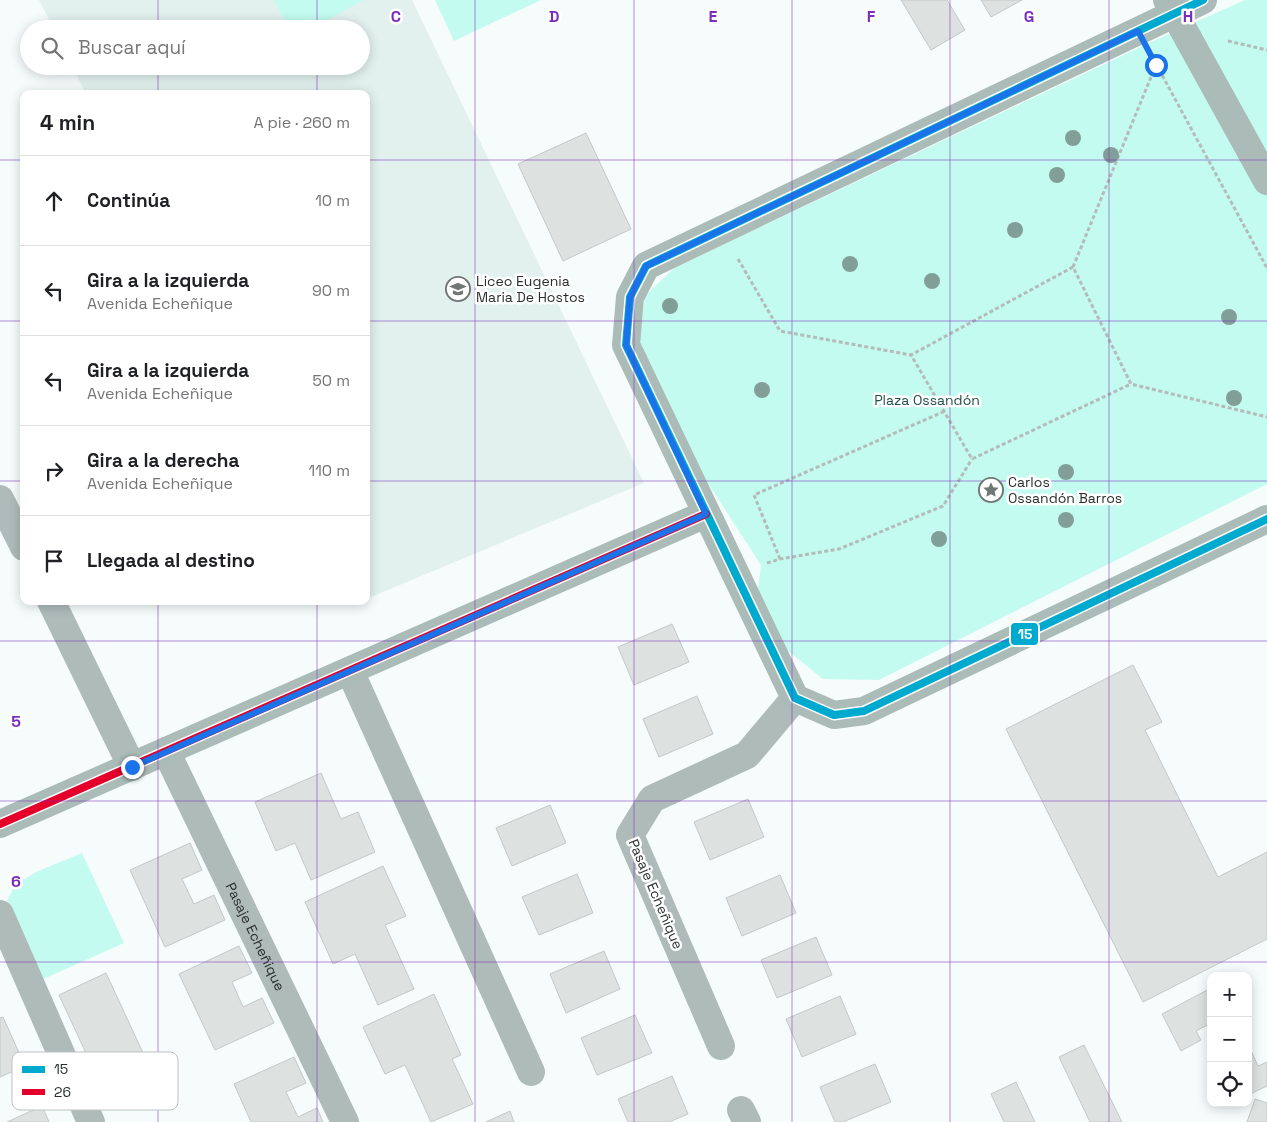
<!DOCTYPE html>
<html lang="es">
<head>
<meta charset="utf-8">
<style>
  body { margin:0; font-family:"Space Grotesk",sans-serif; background:#f2f2f2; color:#202124 }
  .controls { position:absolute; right:15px; bottom:15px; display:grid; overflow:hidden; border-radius:10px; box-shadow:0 2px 12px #0003 }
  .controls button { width:45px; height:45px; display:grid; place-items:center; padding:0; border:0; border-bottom:1px solid #e0e0e0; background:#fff; color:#202124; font:25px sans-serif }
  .stop { position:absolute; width:15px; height:15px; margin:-11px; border:4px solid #1a73e8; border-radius:50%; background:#fff }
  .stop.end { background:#1a73e8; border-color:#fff; box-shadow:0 1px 5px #0008 }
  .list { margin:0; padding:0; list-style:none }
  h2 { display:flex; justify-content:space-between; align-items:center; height:65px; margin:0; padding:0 20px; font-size:21px }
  h2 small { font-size:16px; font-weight:400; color:#757577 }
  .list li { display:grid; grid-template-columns:32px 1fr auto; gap:15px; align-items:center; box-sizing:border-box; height:90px; padding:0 20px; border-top:1px solid #e0e0e0 }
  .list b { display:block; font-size:19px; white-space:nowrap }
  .list p { margin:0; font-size:16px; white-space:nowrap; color:#757577 }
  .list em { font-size:16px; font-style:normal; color:#757577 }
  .icon { flex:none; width:28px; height:28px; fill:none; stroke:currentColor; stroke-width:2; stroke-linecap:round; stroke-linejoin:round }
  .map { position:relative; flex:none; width:1267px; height:1122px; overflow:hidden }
  .search { position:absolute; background:#fff; box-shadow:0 2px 12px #0003; left:20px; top:20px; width:350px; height:55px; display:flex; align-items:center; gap:12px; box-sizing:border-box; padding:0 18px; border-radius:28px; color:#757577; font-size:19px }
  .panel { position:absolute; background:#fff; box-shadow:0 2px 12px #0003; left:20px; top:90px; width:350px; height:515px; border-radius:10px }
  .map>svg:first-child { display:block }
  .built { fill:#e2f1ee }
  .green { fill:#c4fbf0 }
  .building { fill:#dde2e1; stroke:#c4c8c8 }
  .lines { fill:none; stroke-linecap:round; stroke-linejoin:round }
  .path { stroke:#b3bcba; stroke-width:3; stroke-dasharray:4 2.5; stroke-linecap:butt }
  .street { stroke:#aebbb9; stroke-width:28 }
  .secondary { stroke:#abbbb7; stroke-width:28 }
  .bus-1-casing { stroke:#fff; stroke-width:11 }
  .bus-2-casing { stroke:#fff; stroke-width:11 }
  .bus-1 { stroke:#00a9ce; stroke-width:8 }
  .bus-2 { stroke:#e4002b; stroke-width:8 }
  .tree { fill:#819e99 }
  .route { stroke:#1a73e8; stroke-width:6 }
  .grid { fill:none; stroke:#7b2cbf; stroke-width:1; stroke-opacity:0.55 }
  .labels { text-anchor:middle; stroke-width:5; stroke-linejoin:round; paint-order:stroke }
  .poi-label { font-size:14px; fill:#2a2f2e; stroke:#fff; text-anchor:start }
  .park-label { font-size:14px; fill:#225148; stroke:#fff }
  .street-label { font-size:14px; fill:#2a2f2e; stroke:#fff }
  .key { fill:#fff; stroke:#bfc1c0; stroke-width:1 }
  .key-label { font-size:14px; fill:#2a2f2e }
  .grid-label { font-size:16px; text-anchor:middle; font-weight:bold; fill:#7b2cbf; stroke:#fff; stroke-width:5; stroke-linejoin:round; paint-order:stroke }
  .line-badge { stroke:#fff; stroke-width:2 }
  .badge-label { font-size:14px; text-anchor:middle; font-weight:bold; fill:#fff }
</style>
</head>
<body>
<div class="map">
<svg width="1267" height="1122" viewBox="0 0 1267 1122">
  <rect width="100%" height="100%" fill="#f5fcfb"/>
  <path class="built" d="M39,0H412L644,483L366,599V94H86L72,66H361V29H54Z"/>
  <g class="green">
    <path d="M274,0H364L311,29H289Z"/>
    <path d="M435,0H541L454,41Z"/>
    <path d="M1245,0H1267V484L879,680L823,679L787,650L758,589L761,565L704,477L639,343L645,296L674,268L1151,42Z"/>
    <path d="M82,853L124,943L41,980L7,901L15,885L36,872Z"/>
  </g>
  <g class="building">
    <path d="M901,0H947L965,30L931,50Z"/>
    <path d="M981,0H1022L991,17Z"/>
    <path d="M586,133L631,229L563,261L518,164Z"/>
    <path d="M672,624L689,662L634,685L618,647Z"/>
    <path d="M1133,665L1162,722L1145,730L1218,877L1267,852V939L1143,1002L1006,729Z"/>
    <path d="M697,696L713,734L659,757L643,719Z"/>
    <path d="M321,773L341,819L358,812L375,852L311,880L295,843L276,851L255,802Z"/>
    <path d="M748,799L764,837L710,860L694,822Z"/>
    <path d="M550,805L566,843L512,866L496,828Z"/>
    <path d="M190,843L202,870L182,879L194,904L214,895L225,920L165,947L130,870Z"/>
    <path d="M383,866L406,916L385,925L414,989L378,1005L355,954L333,964L305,902Z"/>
    <path d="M577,874L593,913L539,935L522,897Z"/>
    <path d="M780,875L796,913L742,936L726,898Z"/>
    <path d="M816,937L832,975L777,998L761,960Z"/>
    <path d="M239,946L252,973L232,982L243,1007L262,998L274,1023L215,1050L179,974Z"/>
    <path d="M604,951L620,989L566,1013L550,974Z"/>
    <path d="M106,973L144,1055L97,1077L59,995Z"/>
    <path d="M1211,988V1023L1196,1031L1201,1040L1181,1051L1162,1014Z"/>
    <path d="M434,994L461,1055L452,1059L473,1104L431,1122L405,1065L385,1074L363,1027Z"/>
    <path d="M840,996L856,1034L802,1057L786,1019Z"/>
    <path d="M635,1015L652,1053L597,1075L581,1038Z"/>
    <path d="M3,1017L25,1066L0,1077V1018Z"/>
    <path d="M1248,1044L1258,1066L1267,1062V1086L1248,1095Z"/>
    <path d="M1084,1045L1122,1122H1090L1059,1057Z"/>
    <path d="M294,1057L306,1083L286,1092L298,1117L317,1108L323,1122H251L234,1084Z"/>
    <path d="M875,1064L891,1102L843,1122H835L820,1087Z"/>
    <path d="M672,1076L688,1114L669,1122H628L618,1099Z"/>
    <path d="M1016,1082L1035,1122H1004L991,1094Z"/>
    <path d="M1255,1099L1267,1103V1122H1247Z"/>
    <path d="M42,1106L49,1122H7Z"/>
    <path d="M510,1111L514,1122H486Z"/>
  </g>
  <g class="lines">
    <g class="path">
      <path d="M1228,41L1267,50"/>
      <path d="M1156,64L1267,268"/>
      <path d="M1156,65L1073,267L1131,384L1267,417"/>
      <path d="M738,259L780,331L911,355"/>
      <path d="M1073,267L911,355L972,459L1131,384"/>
      <path d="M780,559L754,495L945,411"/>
      <path d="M767,563L780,559L839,549L943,506L972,459"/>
    </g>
    <g class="street">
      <path d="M0,499L24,547"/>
      <path d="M51,601L132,767"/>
      <path d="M350,671L531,1072"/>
      <path id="s1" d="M166,751L345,1122"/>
      <path d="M0,914L91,1122"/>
      <path d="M721,1046L630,835L652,799L747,755L795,698"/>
      <path d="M741,1110L747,1122"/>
    </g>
    <g class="secondary">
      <path d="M1167,0L1267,181"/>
      <path d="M1203,0L646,266L630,297L626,345L795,698L834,715L864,711L1267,519"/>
      <path d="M0,824L706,514"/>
    </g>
    <defs>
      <path id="bus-1" d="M1203,0L646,266L630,297L626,345L795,698L834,715L864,711L1267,519"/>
      <path id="bus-2" d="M0,824L706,514"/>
    </defs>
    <use href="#bus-1" class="bus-1-casing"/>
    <use href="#bus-2" class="bus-2-casing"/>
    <use href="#bus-1" class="bus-1"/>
    <use href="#bus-2" class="bus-2"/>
  </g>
  <g class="tree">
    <circle cx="1073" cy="138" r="8"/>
    <circle cx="1111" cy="155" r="8"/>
    <circle cx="1057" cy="175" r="8"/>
    <circle cx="1015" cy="230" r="8"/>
    <circle cx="850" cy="264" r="8"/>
    <circle cx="932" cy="281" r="8"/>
    <circle cx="670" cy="306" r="8"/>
    <circle cx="1229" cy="317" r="8"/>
    <circle cx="762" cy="390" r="8"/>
    <circle cx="1234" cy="398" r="8"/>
    <circle cx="1066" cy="472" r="8"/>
    <circle cx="1066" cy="520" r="8"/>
    <circle cx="939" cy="539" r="8"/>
  </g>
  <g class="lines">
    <path class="route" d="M132,767L706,514L626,345L630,297L646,266L1138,31L1156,65"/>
  </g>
  <path class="grid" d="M158,0V29M317,0V29M475,0V1122M634,0V1122M792,0V1122M950,0V1122M1109,0V1122M158,66V94M317,66V94M0,160H24M366,160H1267M0,321H24M366,321H1267M0,481H24M366,481H1267M158,601V1122M317,601V1122M0,641H1267M0,801H1267M0,962H1267"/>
  <defs>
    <symbol id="school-ring" viewBox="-11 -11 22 22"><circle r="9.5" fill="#fff" stroke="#717776" stroke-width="1.5"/><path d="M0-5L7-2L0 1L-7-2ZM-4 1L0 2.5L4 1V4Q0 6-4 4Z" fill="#717776"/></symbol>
    <symbol id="sight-ring" viewBox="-11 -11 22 22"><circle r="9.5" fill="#fff" stroke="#717776" stroke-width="1.5"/><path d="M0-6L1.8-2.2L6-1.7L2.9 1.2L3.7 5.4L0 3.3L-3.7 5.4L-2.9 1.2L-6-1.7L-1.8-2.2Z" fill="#717776"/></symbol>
  </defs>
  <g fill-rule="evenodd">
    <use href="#school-ring" x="444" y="275" width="28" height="28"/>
    <use href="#sight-ring" x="977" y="476" width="28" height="28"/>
  </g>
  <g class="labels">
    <g class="poi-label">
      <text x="476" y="286">Liceo Eugenia<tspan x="476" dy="16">Maria De Hostos</tspan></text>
      <text x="1008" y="487">Carlos<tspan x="1008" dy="16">Ossandón Barros</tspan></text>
    </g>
    <g class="park-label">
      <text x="927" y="405">Plaza Ossandón</text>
    </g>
    <g class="street-label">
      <text transform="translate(656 894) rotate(67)" y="5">Pasaje Echeñique</text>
      <text dy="5" stroke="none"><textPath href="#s1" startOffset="206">Pasaje Echeñique</textPath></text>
    </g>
  </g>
  <rect x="12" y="1052" width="166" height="58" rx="8" class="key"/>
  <rect x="22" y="1066" width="23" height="7" fill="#00a9ce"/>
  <rect x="22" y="1089" width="23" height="6" fill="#e4002b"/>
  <g class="key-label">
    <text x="54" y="1074">15</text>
    <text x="54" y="1097">26</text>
  </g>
  <g class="grid-label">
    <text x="396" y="22">C</text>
    <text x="554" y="22">D</text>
    <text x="713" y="22">E</text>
    <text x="871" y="22">F</text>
    <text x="1029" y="22">G</text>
    <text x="1188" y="22">H</text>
    <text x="16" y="727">5</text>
    <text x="16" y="887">6</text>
  </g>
  <rect class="line-badge" x="1010" y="622" width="29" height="24" rx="5" fill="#00a9ce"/>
  <g class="badge-label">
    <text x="1025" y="639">15</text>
  </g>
</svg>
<div class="controls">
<button>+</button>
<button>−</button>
<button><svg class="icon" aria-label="locate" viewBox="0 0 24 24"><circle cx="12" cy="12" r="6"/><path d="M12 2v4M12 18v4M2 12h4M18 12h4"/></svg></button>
</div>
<div class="stop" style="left:1156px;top:65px"></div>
<div class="stop end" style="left:132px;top:767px"></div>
<div class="search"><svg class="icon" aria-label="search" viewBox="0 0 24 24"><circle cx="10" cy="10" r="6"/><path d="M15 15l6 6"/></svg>Buscar aquí</div>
<section class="panel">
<h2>4 min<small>A pie · 260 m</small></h2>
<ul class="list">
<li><svg class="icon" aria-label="ahead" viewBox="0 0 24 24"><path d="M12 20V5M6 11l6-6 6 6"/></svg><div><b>Continúa</b></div><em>10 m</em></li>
<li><svg class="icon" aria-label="left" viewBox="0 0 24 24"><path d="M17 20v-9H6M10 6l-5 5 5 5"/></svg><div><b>Gira a la izquierda</b><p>Avenida Echeñique</p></div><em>90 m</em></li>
<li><svg class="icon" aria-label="left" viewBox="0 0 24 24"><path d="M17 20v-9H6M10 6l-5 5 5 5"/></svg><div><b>Gira a la izquierda</b><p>Avenida Echeñique</p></div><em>50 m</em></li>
<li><svg class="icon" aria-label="right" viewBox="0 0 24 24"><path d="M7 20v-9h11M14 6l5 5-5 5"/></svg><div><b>Gira a la derecha</b><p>Avenida Echeñique</p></div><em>110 m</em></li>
<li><svg class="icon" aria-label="arrive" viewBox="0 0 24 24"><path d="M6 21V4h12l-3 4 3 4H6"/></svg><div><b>Llegada al destino</b></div></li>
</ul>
</section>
</div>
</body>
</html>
